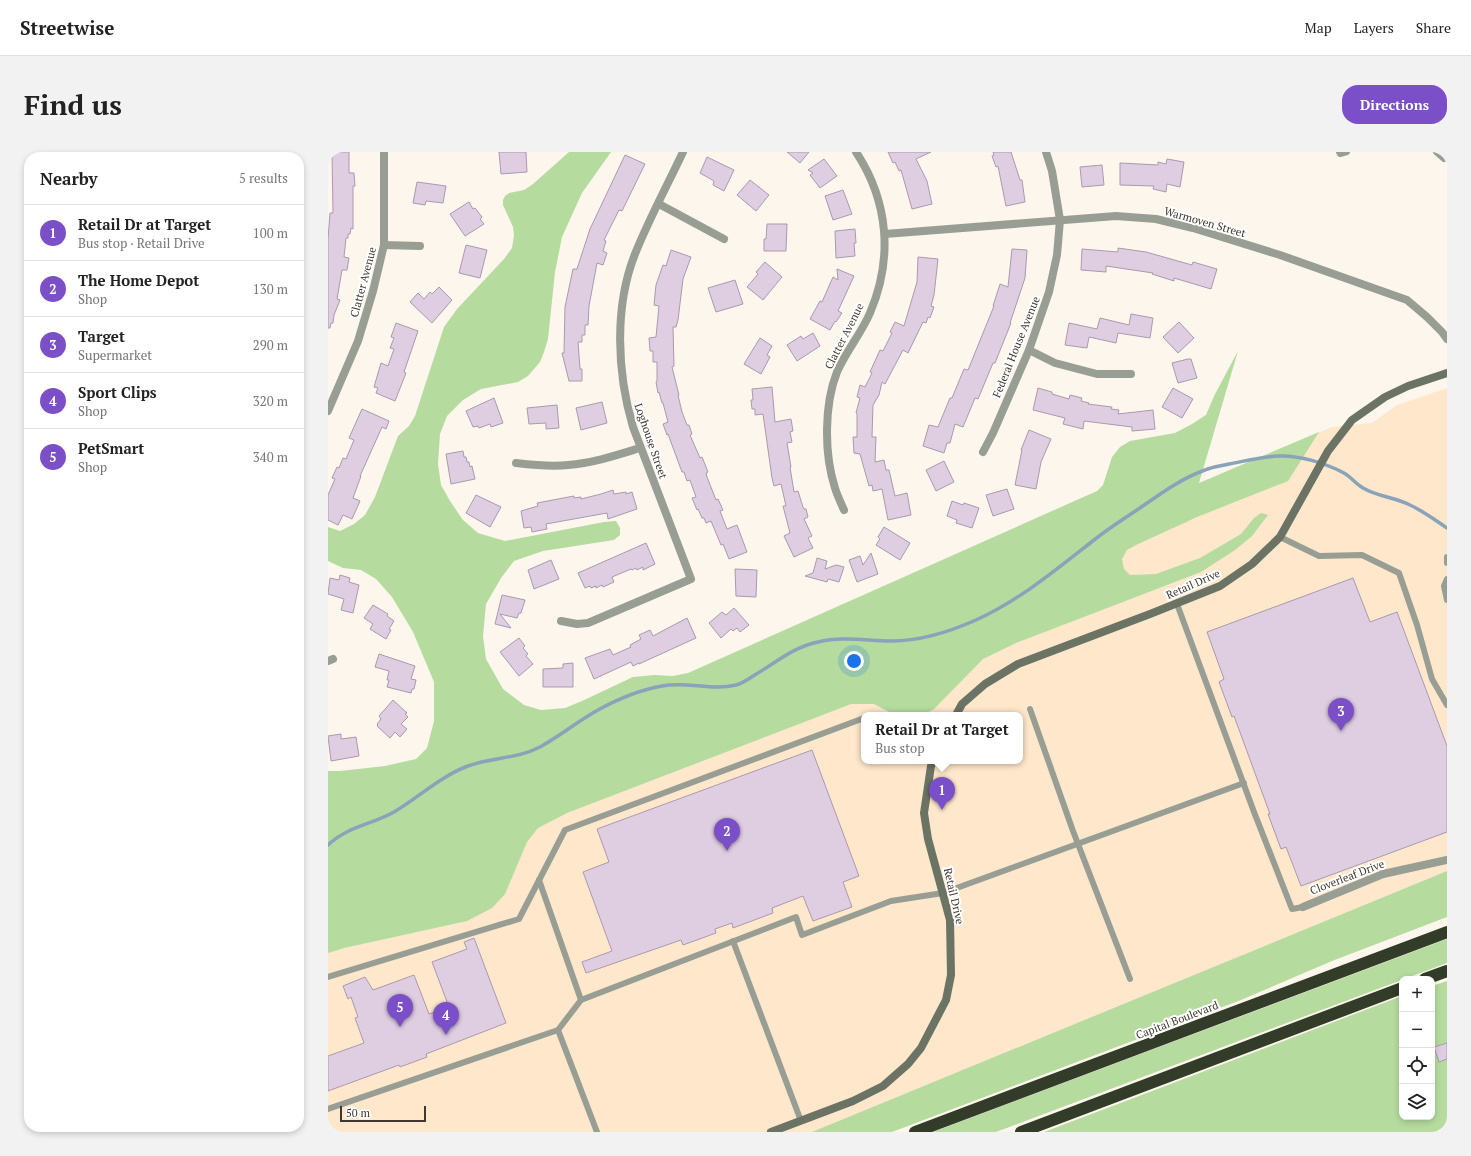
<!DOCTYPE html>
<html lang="en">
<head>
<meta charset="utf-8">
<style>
  body { margin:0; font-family:"PT Serif",serif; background:#f2f2f2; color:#222 }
  .controls { position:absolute; right:12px; bottom:12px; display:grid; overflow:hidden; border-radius:8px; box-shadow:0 2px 6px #0003 }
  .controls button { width:36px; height:36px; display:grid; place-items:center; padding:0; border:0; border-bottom:1px solid #e0e0e0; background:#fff; color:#222; font:20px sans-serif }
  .scale { position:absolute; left:12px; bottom:10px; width:86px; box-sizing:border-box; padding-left:4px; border:2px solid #3f382f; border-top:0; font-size:11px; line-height:14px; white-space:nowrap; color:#3f382f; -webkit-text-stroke:3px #fff; paint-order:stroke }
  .you { position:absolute; left:526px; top:509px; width:14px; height:14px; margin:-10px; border:3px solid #fff; border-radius:50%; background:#1a73e8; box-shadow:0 0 0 6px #1a73e833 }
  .badge { display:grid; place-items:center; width:26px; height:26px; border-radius:50%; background:#7a4fc8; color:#fff; font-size:13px; font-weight:700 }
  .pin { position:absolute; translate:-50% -33px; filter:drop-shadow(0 1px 2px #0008) }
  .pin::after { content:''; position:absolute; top:21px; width:14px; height:12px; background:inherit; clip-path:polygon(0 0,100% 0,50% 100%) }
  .popup { position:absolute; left:533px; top:560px; width:162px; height:52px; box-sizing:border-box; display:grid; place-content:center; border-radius:8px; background:#fff; filter:drop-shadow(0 1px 3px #0005); font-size:13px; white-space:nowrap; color:#767676 }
  .popup b { font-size:15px; color:#222 }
  .popup::after { content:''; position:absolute; left:50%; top:100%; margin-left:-8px; border:8px solid transparent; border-top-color:#fff }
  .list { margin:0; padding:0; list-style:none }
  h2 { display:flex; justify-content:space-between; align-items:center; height:52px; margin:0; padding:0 16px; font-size:17px }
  h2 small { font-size:13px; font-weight:400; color:#767676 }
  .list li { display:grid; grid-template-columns:26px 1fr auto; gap:12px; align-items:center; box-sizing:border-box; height:56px; padding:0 16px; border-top:1px solid #e0e0e0 }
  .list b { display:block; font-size:15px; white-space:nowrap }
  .list p { margin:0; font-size:13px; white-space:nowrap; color:#767676 }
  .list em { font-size:13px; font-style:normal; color:#767676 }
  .icon { flex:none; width:22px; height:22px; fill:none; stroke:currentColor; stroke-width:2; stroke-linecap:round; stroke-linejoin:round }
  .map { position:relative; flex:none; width:1119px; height:980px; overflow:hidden; border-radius:16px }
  header { display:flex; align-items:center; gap:24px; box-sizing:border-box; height:56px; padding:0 20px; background:#fff; border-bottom:1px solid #e0e0e0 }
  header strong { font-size:19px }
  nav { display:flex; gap:22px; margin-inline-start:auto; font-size:14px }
  .intro { display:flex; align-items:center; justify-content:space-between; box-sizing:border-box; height:96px; padding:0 24px }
  h1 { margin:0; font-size:28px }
  .button { padding:10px 18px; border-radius:16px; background:#7a4fc8; color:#fff; font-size:14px; font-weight:700 }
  main { display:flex; gap:24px; padding:0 24px }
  aside { flex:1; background:#fff; border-radius:16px; box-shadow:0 2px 6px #0003 }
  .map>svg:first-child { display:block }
  .built { fill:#fee7cb; fill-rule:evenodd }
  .green { fill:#b5db9e }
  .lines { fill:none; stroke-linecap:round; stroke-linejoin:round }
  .stream { stroke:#8aa2ba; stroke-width:3.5 }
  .building { fill:#dfcde2; stroke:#ab99ae }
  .lane { stroke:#989e93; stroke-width:6 }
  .street { stroke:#989e93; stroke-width:8 }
  .secondary { stroke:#6b7364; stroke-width:8 }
  .highway { stroke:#323c28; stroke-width:12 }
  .labels { text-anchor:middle; stroke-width:4; stroke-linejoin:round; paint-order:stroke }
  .street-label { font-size:11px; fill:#3f382f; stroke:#fff }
</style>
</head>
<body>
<header>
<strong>Streetwise</strong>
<nav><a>Map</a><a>Layers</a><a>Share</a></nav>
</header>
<div class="intro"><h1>Find us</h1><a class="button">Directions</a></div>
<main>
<aside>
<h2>Nearby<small>5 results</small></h2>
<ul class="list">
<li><span class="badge">1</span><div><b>Retail Dr at Target</b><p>Bus stop · Retail Drive</p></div><em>100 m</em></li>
<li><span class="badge">2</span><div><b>The Home Depot</b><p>Shop</p></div><em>130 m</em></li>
<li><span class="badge">3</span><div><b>Target</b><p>Supermarket</p></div><em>290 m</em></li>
<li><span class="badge">4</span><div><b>Sport Clips</b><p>Shop</p></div><em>320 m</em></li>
<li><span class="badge">5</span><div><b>PetSmart</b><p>Shop</p></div><em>340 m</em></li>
</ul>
</aside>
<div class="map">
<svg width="1119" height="980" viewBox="0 0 1119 980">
  <rect width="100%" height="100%" fill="#fdf6ed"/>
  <path class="built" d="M1119,236V719L486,980H0V706L1004,275L1044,271L1069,253ZM536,563H692V609H536Z"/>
  <g class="green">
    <path d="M241,0H283L254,41L234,85L227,120L220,187L216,200L212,210L200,224L190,230L153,237L135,248L119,264L112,282L110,312L113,333L122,349L135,368L150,381L177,389L276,370L288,369L292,376V383L286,388L215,399L186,409L173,426L158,452L155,484L158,507L175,537L196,553L213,558L237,556L254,549L305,525L326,523L345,524L360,521L769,339L775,333L784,305L792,295L802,289L847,281L864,272L878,263L886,244L910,199L871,331L991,280L960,329L869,365L808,393L799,398L794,407L796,417L802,423L828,422L872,406L913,382L926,366L933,361L940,363L924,384L907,398L873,420L688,491L655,507L606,557L595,563H567L546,552H523L239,661L210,676L199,690L177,742L164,756L139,769L16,796L0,801V619H12L57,614L88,607L99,596L106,569V530L85,480L64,445L48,427L33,418L15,416L0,409V375L12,379L26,372L37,363L47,345L70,284L81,274L87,264L116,175L129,157L176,107L184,96L186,83L185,75L175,53V48L177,44L181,41L196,38L205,32Z"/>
    <path d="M1119,719V765L1004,809L913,848L564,980H484Z"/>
    <path d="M1119,787V811L668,980H605Z"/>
    <path d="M1119,829V980H716L1074,844V965H1104V834Z"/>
  </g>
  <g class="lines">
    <path class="stream" d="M0,693C20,674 43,673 66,660C91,645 113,624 140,614C164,605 189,607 212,595C232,584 250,569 270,558C290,547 311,538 334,534C358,529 384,539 408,533C416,531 423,525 430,521C450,509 466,495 490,490C515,484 539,489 564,489C594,489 621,480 648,468C692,448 729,417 766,388C781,376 797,366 812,356C832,342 854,326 877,318C884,315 893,314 901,312C917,309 934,305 950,304C971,303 997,311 1016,321C1023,325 1028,332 1035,336C1050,345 1067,345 1082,353C1095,359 1107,368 1119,376"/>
  </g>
  <g class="building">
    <path d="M4,0H21V21H26L27,34H25V77L23,76L22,82H20V86H18L16,105L21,106L19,118H14L9,147L12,148L6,163L5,171H3L2,176H0V87L2,61H5Z"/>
    <path d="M171,0H198L199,20L173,22Z"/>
    <path d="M459,0H481L472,11Z"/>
    <path d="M560,0H603L588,7L599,29L604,52L584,57L573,18L571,19L567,10L565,11Z"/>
    <path d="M665,0H683L692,28H694L697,50L678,54L670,14L668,15L664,4L666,3Z"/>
    <path d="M297,3L317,12L294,59L291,58L276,88L278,89L275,99L279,101L275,113L269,111L261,154L260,173H257V183H254V190H250L252,217H254V229H241L234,201H236L237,155L245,117H249L262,77Z"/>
    <path d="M379,5L406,18L396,39L385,33L386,29L372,21Z"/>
    <path d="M496,7L509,24L492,36L482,23L485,21L480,18Z"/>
    <path d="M839,7L856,10L852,35L839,32L838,40L825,37L826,34L792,33V11L830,13V10L838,12Z"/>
    <path d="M774,13L776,33L754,35L752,15Z"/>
    <path d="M422,28L441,43L428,59L409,43Z"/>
    <path d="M89,30L118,34L115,51L98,49L97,53L85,51Z"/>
    <path d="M515,38L524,62L505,68L497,44Z"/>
    <path d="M141,50L145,57L147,56L154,65L152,67L156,72L137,84L122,62Z"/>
    <path d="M439,72H459L458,99H436V87H438Z"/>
    <path d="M527,77L528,91H526L527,104L508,106L507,79Z"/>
    <path d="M138,93L159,98L152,126L131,121Z"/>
    <path d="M790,96L818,100L864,113L865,110L889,117L883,137L846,126V129L824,122L825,121L778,114V120L753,118L754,97L790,100Z"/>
    <path d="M684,97L699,98L697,126L682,171H683L667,211H665L650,247L647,246L635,275L627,272L622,291H619L616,301L595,294L601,273L610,275L622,246H624L636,217L640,218L666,154H665L672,132L680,135Z"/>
    <path d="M343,98L363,105L355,127L350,168L348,175H345L346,214L344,215L351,243H350L354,260L359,273H361L364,282L362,283L372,306L374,305L380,320L378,321L379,325L388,348L390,347L395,358L392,359L399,377L409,373L419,400L401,407L395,392L393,393L383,369L378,371L376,366H374L370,357L369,358L364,346L368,345L362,328L359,329L356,320H354L340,282L339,283L335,272L340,270L335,251H334L331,240L330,241L328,230L329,229V210H325V199H322L321,186L328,185L331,154L326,153L328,133L335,113L338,114Z"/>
    <path d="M590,105L610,107L606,143L603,154L606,155L602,166L600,165L598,171L595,170L580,201L575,198L557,232L554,230L551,243L545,253L544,285H548L547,310L556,308L558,318H561L567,344L579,341L583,363L560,368L554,337L545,339L544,333L541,334L532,302L526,301L525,285H529V262L528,261L532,246L529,245L532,233L537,235L544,221L542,220L552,198L555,199L564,181L562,180L567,170L576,174L589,130Z"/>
    <path d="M437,110L454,125L435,148L419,135L430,122L428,120Z"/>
    <path d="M509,117L526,124L510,159L514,161L508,170L507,169L502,178L482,167L492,149L494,150L505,125L510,128Z"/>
    <path d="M407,128L415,152L388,160L380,136Z"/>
    <path d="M111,135L124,148L104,171L82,150L90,141L96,147L102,140L104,142Z"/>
    <path d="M803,162L825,166L822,186L790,181L788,191L761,185L759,196L737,193L741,171L769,177L772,166L801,173Z"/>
    <path d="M851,170L866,186L850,201L835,185Z"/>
    <path d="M68,171L90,179L76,220L78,221L67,249L48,241L50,236L46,235L53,211L60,214L66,197L62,196L66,186L63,185Z"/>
    <path d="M485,181L492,194L469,209L459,193L473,184L475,187Z"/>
    <path d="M432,186L444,194L439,203L442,205L433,222L416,212Z"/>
    <path d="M860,207H863L869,226L850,231L844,211Z"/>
    <path d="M444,235L447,270L463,267L465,279L462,280L464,290L459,291L463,315H462L466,340L470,339L475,355L476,357H478L480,365L476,367L484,384L480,386L485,396L466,405L456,384L462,381L455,354H458L453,332L446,334L444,326L435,262L427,263V257H424L423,248H425L424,237Z"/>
    <path d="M710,236L724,240V242L741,247L742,243L754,246L753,249L761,251L760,252L784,255L783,257L791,258L790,262L825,258L827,277L804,279V275L756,269L755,277L735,272L737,266L705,258Z"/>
    <path d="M845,236L865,247L854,266L834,255Z"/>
    <path d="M166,246L175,271L163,275L162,272L151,276L150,274L145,275L138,259Z"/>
    <path d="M274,250L279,271L253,278L248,256Z"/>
    <path d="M229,253L231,276L218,277V271L201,272L199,256Z"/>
    <path d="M34,257L61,269L58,277L54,275L32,324H33L25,346L32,349L24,367L15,363L10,373L0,368V343L7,327L4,326L9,315L11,316L15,306L18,307L26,288L21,286Z"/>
    <path d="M701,278L723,287L713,310L708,337L687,333L694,298H693Z"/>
    <path d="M135,299L136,305H138L139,310H141L142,315L144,314L147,327L123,332L118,302Z"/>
    <path d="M616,309L626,330L608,339L598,318Z"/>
    <path d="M679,337L686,357L665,364L658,343Z"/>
    <path d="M285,338L286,342L298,340V342L304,340L309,357L280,367L279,361L218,372L219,377L204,380L203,375L196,376L193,359L210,354L209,351L246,344V346L253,345V347L273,342Z"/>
    <path d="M148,343L173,355L162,375L138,361Z"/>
    <path d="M624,349L635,353L636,351L651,356L644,376L628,371L629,368L619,364Z"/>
    <path d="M556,375L582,391L572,408L548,393L552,387L550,385Z"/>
    <path d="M318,391L327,412L315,418V415L309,418L308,416L304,418L303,417L284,425L286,430L275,435L274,433L268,436V434L263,436L262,434L257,436L250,421Z"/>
    <path d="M543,401L550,422L529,430L521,408L532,404L535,413Z"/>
    <path d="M489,406L499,409L497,417L508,413L516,415L511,430L500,427L499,430L477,424L485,421Z"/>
    <path d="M223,408L231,427L206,437L200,418Z"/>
    <path d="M407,417L429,418L428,445L408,444Z"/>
    <path d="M12,423L22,426L21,430L31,433L25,461L13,458L16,447L0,442L2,426L11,428Z"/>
    <path d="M1025,426L1042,470L1069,460L1119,594V680L973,734L958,695L953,697L940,662H942L906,564L904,565L891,530L896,527L879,480Z"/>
    <path d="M174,443L197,448L193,461H191L189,466L172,462L183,476L167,472Z"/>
    <path d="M45,453L60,462L59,464L66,469L61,477L63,478L58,487L42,477L45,472L36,466Z"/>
    <path d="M406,456L421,473L412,480L409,476L405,479L403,477L393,486L381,471L394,460L398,463Z"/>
    <path d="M359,466L368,486L311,512V511L305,514L303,510L266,527L257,506L282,497L285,503L303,495L302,493L313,487L311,483L322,478L325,484Z"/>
    <path d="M191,486L197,494L195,496L200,502L198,504L205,512L191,524L172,500Z"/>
    <path d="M51,502L87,514L83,527L88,528L86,537H84L83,541L59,535L61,528H59L61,519L47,515Z"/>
    <path d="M245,511V535H215V517L235,516V512Z"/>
    <path d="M65,548L79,561L77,562L80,565L73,572L79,577L72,585L67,580L62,586L49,574L50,573L49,572L53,567L51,564Z"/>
    <path d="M13,582V587L28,585L31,604L3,609L0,584Z"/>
    <path d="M484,598L531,724L515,730L524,755L485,769L475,744L444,756L445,761L405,776L404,771L387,777L388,781L355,793L353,788L258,821L254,810L284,799L255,720L281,710L269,677Z"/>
    <path d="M146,786L178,871L98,902L99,905L72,915L71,913L0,939V904L36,891L27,866L30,865L23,845L20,847L15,834L37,825L45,838L86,823L101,862L121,855L104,810L139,797L136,790Z"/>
    <path d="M1119,891V907L1111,910L1106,895Z"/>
  </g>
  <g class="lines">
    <g class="lane">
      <path d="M1011,0L1012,2L1019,0"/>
      <path d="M1108,0L1116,7L1119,3"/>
      <path d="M952,385L991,404L1034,403L1071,421L1089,473L1104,527L1119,553"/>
      <path d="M1119,405V411"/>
      <path d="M1119,427L1116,434L1119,448"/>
      <path d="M849,452L926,660L964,757L975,755"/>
      <path d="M702,557L745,679L802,827"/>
      <path d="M211,728L253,848"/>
      <path d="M405,789L473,969"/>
      <path d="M0,825L191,767L237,678L536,566"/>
      <path d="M230,878L269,980"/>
      <path d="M0,957L230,878L253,848L468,765L474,783L563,749L615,741L916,631"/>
    </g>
    <g class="street">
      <path d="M331,52L396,87"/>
      <path d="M557,82L788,64L828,67L865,76L952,103L1079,148L1099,165L1114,180L1119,187"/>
      <path d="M56,93L92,94"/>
      <path d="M701,198L727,211L769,222H803"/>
      <path d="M0,259L30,189L45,139L56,93V0"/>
      <path d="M655,300L665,281L701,198L721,140L729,103L732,68L724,19L718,0"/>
      <path d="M188,311C205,313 223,315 240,313C265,311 289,303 312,296"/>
      <path d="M516,358C513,351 509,343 507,336C496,302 496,253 509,220C518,199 533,182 542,161C565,107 561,50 528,0"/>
      <path d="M233,469L249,472L260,471L363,427L305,275C289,221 286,155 307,102C321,67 339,34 355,0"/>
      <path d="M0,509L5,507"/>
      <path d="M975,755L1055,722L1119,708"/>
    </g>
    <g class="secondary">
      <path d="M628,563L634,552L657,532L690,512L822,462L892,434L924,412L952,385L1000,299L1024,268L1057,245L1080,234L1119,221"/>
      <path d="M443,980L525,949L555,934L580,912L593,896L618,848L623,823L622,768L600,687L596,661L603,614L605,609"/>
    </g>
    <g class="highway">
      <path d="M1097,827L1119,819"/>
      <path d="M587,980L1119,780"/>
      <path d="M693,980L1074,836"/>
    </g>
  </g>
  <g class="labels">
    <g class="street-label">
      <text transform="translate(877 70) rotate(16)" y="4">Warmoven Street</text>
      <text transform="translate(35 130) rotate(-75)" y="4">Clatter Avenue</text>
      <text transform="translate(516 184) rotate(-63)" y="4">Clatter Avenue</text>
      <text transform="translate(688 195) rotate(-68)" y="4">Federal House Avenue</text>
      <text transform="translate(323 289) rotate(71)" y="4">Loghouse Street</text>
      <text transform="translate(865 432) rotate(-24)" y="4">Retail Drive</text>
      <text transform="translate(1019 725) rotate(-21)" y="4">Cloverleaf Drive</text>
      <text transform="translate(626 744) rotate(77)" y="4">Retail Drive</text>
      <text transform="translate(849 868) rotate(-21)" y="4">Capital Boulevard</text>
    </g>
  </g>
</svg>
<div class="controls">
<button>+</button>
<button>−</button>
<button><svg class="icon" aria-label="locate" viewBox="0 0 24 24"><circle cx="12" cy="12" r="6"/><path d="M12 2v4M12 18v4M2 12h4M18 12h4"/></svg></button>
<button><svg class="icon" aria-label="layers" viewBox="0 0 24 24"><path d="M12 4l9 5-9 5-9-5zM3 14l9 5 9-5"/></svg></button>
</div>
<div class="scale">50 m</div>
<div class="you"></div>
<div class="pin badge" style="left:614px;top:658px">1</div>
<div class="popup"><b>Retail Dr at Target</b>Bus stop</div>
<div class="pin badge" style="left:399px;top:699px">2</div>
<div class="pin badge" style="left:1013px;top:579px">3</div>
<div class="pin badge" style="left:118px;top:883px">4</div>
<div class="pin badge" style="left:72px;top:875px">5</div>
</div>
</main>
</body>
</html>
